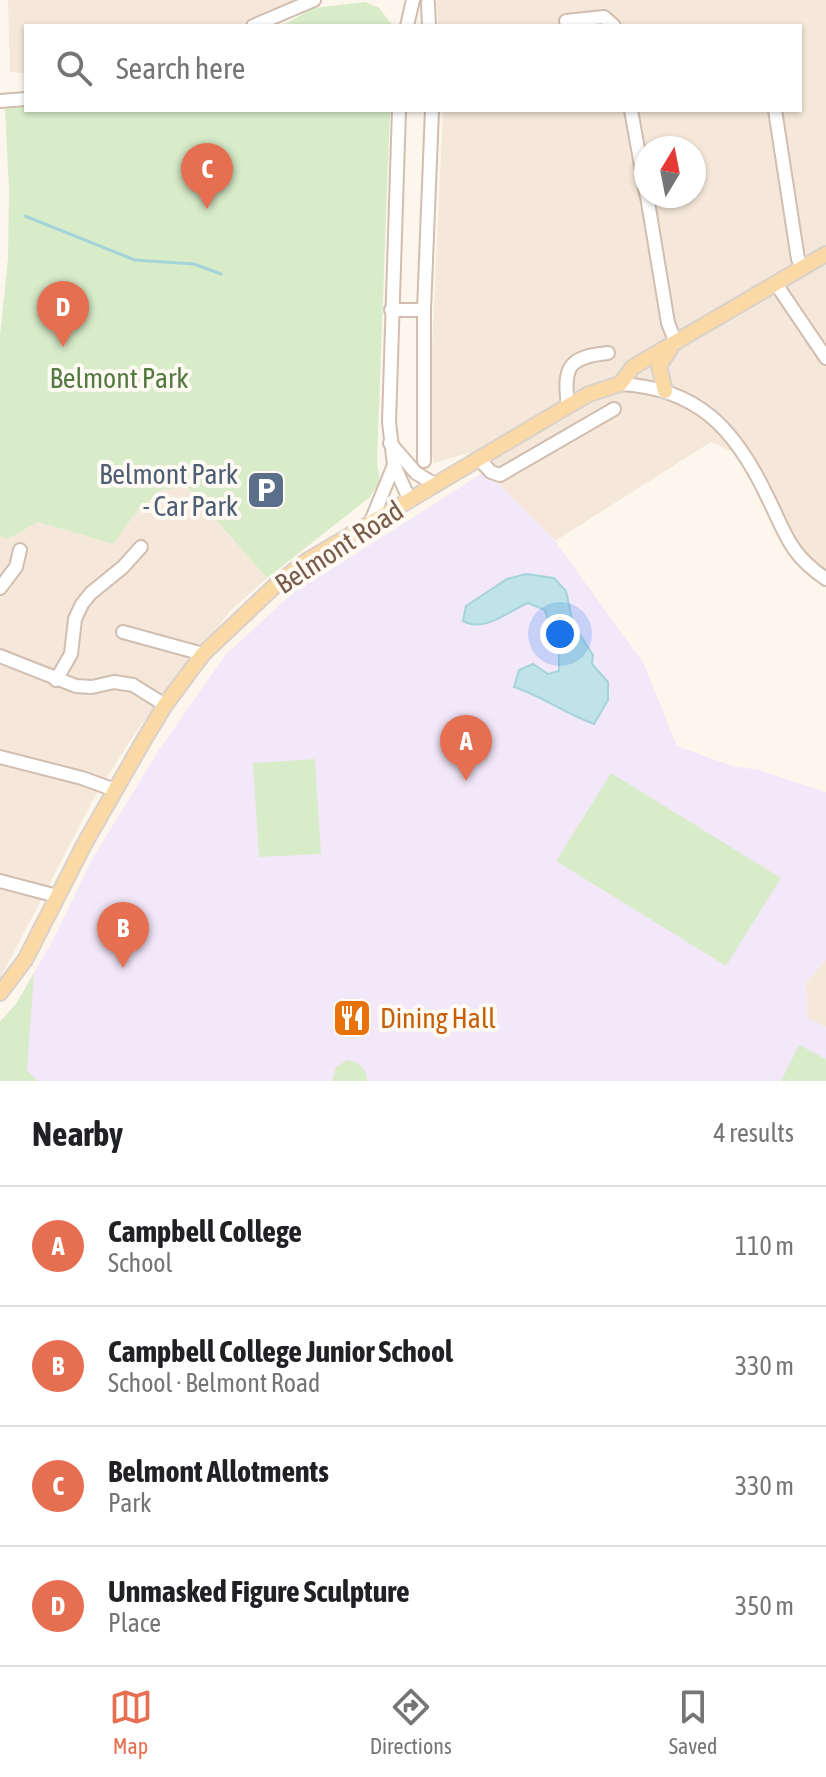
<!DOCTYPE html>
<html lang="en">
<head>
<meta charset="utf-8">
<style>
  body { margin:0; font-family:"Asap Condensed",sans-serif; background:#f2f2f2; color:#202124 }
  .compass { position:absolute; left:634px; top:136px; width:72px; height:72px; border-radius:50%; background:#fff; box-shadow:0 2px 6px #0004; rotate:10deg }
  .you { position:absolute; left:560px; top:634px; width:28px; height:28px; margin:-20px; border:6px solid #fff; border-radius:50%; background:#1a73e8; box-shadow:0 0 0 12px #1a73e833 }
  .badge { display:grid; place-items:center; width:52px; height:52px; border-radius:50%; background:#e76f51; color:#fff; font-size:26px; font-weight:700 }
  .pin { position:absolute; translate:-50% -66px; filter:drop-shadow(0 2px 4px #0008) }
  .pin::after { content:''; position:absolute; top:42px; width:28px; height:24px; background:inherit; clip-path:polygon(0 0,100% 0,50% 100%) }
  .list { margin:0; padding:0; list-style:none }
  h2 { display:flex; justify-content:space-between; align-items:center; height:104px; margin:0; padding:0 32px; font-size:34px }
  h2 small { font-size:26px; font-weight:400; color:#757577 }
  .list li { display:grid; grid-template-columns:52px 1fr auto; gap:24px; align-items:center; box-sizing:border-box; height:120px; padding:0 32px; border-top:2px solid #e0e0e0 }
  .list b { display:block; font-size:30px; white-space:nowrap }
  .list p { margin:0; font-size:26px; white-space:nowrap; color:#757577 }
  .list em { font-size:26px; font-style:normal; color:#757577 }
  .icon { flex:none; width:44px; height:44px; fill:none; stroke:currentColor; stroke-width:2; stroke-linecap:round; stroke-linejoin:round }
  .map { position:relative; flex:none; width:826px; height:1081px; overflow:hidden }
  .search { position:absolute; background:#fff; box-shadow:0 2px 6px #0004; left:24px; right:24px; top:24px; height:88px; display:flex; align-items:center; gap:20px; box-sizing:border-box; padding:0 28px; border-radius:0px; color:#757577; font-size:30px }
  .sheet { height:584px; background:#fff }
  nav { display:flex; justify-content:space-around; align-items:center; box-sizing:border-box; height:112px; border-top:2px solid #e0e0e0; background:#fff; font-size:22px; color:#757577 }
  nav a { display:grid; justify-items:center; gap:4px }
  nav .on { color:#e76f51 }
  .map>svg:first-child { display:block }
  .residential { fill:#f5e8da; fill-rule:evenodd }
  .education { fill:#f3e8fa }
  .green { fill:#d8ecc9 }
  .water { fill:#bfe3e8; stroke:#a5d3da; stroke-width:2 }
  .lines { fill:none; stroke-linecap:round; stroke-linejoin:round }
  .stream { stroke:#a5d3da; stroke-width:3 }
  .minor-casing { stroke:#d1beb0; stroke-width:16 }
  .major-casing { stroke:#dad1cd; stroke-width:18 }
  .minor { stroke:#fff; stroke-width:12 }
  .major { stroke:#fbd9a5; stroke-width:14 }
  .labels { text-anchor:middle; stroke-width:8; stroke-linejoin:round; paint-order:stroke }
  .park-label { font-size:28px; fill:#537a41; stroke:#fffaf3 }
  .service-label { font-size:28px; fill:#4e5e75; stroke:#fffaf3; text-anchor:end }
  .street-label { font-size:28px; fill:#7a5c4d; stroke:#fffaf3 }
  .food-label { font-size:28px; fill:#c56008; stroke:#fffaf3; text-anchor:start }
</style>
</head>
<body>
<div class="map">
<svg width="826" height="1081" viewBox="0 0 826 1081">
  <rect width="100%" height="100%" fill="#fdf6ec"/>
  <g class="residential">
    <path d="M8,0H301L236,26H26V73L10,72Z"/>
    <path d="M437,0H826V576L791,550L742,456L711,442L555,541L469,453L434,463L428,435L443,110H800V26H438ZM646,148H694V196H646Z"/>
    <path d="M187,487L267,578L231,610L135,733L93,800L0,979V536L8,539L38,522L113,544L137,511L161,490Z"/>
    <path d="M826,959V1027L807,1018L806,983Z"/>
  </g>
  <path class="education" d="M486,471L555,541L644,664L677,746L732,766L759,770L826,792V959L806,983L807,1018L826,1027V1081H0V1022L16,1004L55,936L91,861L159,750L226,654L305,582L324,574Z"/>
  <g class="green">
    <path d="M365,2L379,8L393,26H282L313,8Z"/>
    <path d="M26,107V110H390L377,461L380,482L370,497L267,578L187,487L161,490L137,511L113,544L38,522L8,539L0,536V335L8,259L9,190L5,109Z"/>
    <path d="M315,759L321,854L259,857L253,763Z"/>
    <path d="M611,773L781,878L726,966L556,861Z"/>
    <path d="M34,973L27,1070L38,1081H0V1022L16,1004Z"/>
    <path d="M799,1045L826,1059V1081H781Z"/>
    <path d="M347,1060C359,1061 367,1068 367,1081H332L336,1067Z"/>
  </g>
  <path class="water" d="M526,574L554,578L566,591L573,624L593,655L592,664L608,682V700L594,724C566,714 542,696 514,687L519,670L533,664L548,674L559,671V655L545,610L528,603C508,611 485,633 463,621L466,606L507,579Z"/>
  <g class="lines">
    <path class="stream" d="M25,216L135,260L194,264L221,274"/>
    <defs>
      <g id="minor">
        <path d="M428,3L429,26"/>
        <path d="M566,21L604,17L614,26"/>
        <path d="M253,26L314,0"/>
        <path d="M407,26L413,0"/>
        <path d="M0,101L26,99"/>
        <path d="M399,110L389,422L394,465L410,501"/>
        <path d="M631,110L646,193"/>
        <path d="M775,110L798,259L803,268"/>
        <path d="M647,196L668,323L676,343"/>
        <path d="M776,284L826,358"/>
        <path d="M391,310H424"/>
        <path d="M620,384C698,388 735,429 767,496C786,534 789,554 826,579"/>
        <path d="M568,406C563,367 568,357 608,353"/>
        <path d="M390,443L416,473L436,485"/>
        <path d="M479,459L491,472L500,475L614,409"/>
        <path d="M424,461V310L432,110"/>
        <path d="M370,524L394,465"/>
        <path d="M0,588L16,567L20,550"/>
        <path d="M123,632L203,654"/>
        <path d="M0,656L76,686L92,687L114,682L133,685L165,705"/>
        <path d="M56,680L71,654L75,619L82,604L91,593L123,567L141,547"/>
        <path d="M0,757L82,778L115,790"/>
        <path d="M0,881L57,896"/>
      </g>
      <g id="major">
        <path d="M665,391L659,366L670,349"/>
        <path d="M0,993L25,960L86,841L144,740L165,705L203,654L278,583L305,562L568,406L589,394L620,384L633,367L826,254"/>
      </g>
    </defs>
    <use href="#minor" class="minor-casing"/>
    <use href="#major" class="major-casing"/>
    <use href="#minor" class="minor"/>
    <use href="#major" class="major"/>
  </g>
  <defs>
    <symbol id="parking-square" viewBox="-11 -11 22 22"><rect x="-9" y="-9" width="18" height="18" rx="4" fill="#5c6f8a" stroke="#fffaf3"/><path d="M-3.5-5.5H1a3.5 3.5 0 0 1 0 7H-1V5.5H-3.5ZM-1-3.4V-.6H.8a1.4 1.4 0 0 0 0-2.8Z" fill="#fff"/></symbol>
    <symbol id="restaurant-square" viewBox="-11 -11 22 22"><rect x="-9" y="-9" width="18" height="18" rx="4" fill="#e8710a" stroke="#fffaf3"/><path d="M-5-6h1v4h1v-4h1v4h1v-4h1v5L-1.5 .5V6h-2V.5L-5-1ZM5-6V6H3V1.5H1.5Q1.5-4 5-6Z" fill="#fff"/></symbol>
  </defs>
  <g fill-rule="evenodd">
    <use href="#parking-square" x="244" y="468" width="44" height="44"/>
    <use href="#restaurant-square" x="330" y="996" width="44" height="44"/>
  </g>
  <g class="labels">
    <g class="park-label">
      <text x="119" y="388">Belmont Park</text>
    </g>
    <g class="service-label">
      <text x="238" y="484">Belmont Park<tspan x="238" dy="32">- Car Park</tspan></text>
    </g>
    <g class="street-label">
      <text transform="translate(339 547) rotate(-33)" y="10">Belmont Road</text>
    </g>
    <g class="food-label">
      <text x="380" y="1028">Dining Hall</text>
    </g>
  </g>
</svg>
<svg class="compass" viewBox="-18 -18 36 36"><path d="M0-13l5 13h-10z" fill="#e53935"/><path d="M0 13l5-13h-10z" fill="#757577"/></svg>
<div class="you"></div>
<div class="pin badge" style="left:466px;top:781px">A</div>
<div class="pin badge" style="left:123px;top:968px">B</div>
<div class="pin badge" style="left:207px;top:209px">C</div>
<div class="pin badge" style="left:63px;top:347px">D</div>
<div class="search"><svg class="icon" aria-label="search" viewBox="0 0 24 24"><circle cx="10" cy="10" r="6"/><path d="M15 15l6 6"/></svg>Search here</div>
</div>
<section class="sheet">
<h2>Nearby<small>4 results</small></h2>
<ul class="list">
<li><span class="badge">A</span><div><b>Campbell College</b><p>School</p></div><em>110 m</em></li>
<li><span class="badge">B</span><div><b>Campbell College Junior School</b><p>School · Belmont Road</p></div><em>330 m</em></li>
<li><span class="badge">C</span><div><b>Belmont Allotments</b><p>Park</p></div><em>330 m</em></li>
<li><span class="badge">D</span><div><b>Unmasked Figure Sculpture</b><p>Place</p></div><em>350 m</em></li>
</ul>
</section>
<nav>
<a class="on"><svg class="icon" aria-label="map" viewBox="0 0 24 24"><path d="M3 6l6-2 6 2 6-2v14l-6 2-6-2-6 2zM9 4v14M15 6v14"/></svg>Map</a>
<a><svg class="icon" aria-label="directions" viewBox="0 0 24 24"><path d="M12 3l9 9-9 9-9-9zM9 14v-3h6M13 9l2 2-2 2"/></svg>Directions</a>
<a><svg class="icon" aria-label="saved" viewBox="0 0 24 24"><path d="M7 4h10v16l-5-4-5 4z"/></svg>Saved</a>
</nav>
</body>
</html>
